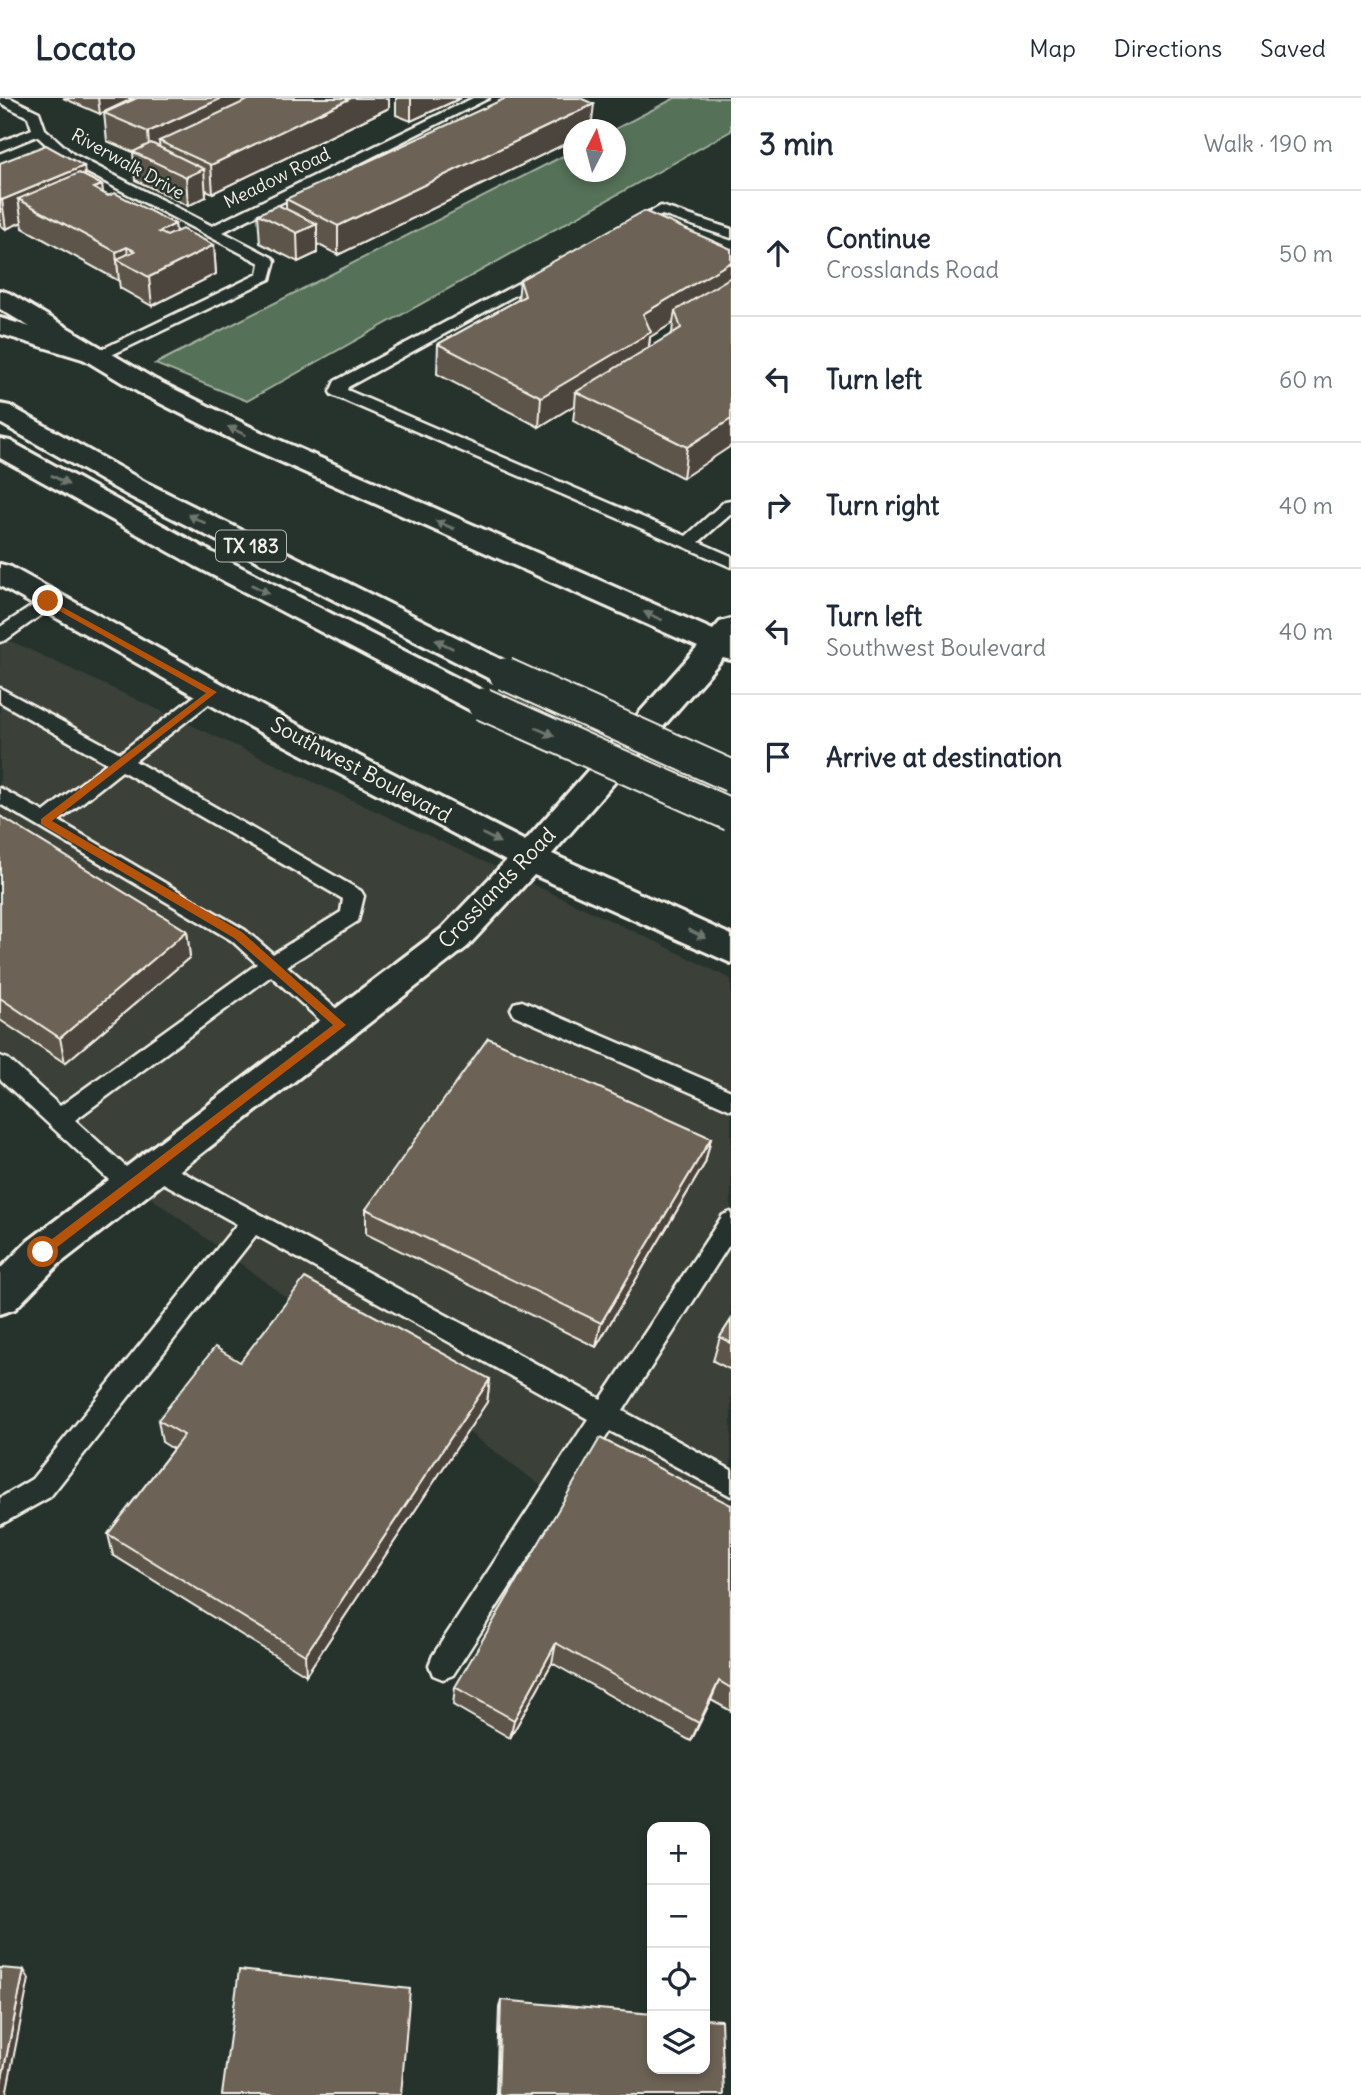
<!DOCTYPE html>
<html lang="en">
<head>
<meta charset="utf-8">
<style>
  body { margin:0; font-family:Delius,sans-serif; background:#f2f2f3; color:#1f2937 }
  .controls { position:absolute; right:21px; bottom:21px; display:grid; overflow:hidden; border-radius:14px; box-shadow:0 4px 10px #0003 }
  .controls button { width:63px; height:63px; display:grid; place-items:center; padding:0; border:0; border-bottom:2px solid #e0e1e3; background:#fff; color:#1f2937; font:35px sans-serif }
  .compass { position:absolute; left:563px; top:21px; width:63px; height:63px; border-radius:50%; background:#fff; box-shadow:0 4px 10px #0003; rotate:6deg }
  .stop { position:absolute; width:21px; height:21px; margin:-16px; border:5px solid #b45309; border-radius:50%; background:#fff }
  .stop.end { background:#b45309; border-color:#fff; box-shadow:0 2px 7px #0008 }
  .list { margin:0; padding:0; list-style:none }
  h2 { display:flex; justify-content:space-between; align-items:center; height:91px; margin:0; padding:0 28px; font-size:30px }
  h2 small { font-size:23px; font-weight:400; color:#747a83 }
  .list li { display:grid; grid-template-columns:46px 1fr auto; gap:21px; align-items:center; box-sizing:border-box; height:126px; padding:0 28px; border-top:2px solid #e0e1e3 }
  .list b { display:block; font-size:26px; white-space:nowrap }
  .list p { margin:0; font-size:23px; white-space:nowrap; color:#747a83 }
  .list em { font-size:23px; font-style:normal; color:#747a83 }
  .icon { flex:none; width:38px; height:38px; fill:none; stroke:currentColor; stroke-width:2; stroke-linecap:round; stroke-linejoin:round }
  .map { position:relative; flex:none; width:731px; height:1997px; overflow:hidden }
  header { display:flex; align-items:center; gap:42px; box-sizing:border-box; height:98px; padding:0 35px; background:#fff; border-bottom:2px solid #e0e1e3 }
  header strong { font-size:33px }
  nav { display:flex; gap:38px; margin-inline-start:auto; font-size:24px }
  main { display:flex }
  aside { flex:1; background:#fff }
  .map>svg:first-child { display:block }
  .built { fill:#3b4139 }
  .green { fill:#557158; stroke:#a4b1a0; stroke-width:2 }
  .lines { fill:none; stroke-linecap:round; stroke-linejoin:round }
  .lane-casing { stroke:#f4f1e8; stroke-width:5 }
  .secondary-casing { stroke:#f4f1e8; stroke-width:6 }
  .highway-casing { stroke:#f4f1e8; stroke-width:6 }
  .lane { fill:#26332d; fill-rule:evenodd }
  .secondary { fill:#26332d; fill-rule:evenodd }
  .highway { fill:#26332d; fill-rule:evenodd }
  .highway-bridge-casing { stroke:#f4f1e8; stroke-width:35; stroke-linecap:butt }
  .highway-bridge { stroke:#26332d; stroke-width:31 }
  .wall { fill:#5d5449; stroke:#f4f1e8; stroke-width:2; fill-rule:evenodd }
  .shaded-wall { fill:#4c453c; stroke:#f4f1e8; stroke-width:2 }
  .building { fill:#6c6255; stroke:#f4f1e8; stroke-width:2 }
  .oneway { fill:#6e766e }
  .route { fill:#b45309 }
  .labels { text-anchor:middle; stroke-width:5; stroke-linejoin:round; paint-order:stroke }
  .far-street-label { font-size:18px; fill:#f4f1e8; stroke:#26332d }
  .shield { fill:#26332d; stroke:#b6b8b0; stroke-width:2 }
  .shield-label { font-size:19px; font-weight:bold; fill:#f4f1e8 }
  .street-label { font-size:21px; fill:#f4f1e8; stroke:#26332d }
</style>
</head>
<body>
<header>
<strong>Locato</strong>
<nav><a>Map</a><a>Directions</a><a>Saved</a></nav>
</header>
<main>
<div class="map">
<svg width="731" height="1997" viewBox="0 0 731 1997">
  <rect width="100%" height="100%" fill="#26332d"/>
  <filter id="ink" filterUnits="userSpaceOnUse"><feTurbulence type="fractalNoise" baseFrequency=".0143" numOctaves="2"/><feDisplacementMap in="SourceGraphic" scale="14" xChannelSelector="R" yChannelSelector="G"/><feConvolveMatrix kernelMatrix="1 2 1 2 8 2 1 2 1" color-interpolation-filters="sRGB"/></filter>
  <g filter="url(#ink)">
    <path class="built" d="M0,538L665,848L731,881V1528L0,988Z"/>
    <path class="green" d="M675,0H731V33L247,303L155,266L573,53V74H615V31Z"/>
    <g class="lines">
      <defs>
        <g id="lane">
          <path d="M0,0H10L39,14L45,31L73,56L212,128L473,0H489L223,134L273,160L275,163L270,181L99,263L91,258L94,255L258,176L260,165L63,62L37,38L0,53V44L32,31L28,19L0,5Z"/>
          <path d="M661,108L731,131V140L662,117L633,133L628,134L621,130Z"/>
          <path d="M545,171L550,172L552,175L550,178L348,289L347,292L686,438L725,403L731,402V416L699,444L731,458V469L332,297L330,294L335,283Z"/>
          <path d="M49,497L55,499L58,503L55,507L6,542L0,544V529Z"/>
          <path d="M212,588L219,590L221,594L219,598L135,663L361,793L364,798L358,823L287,868L348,921L351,927L348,933L340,935L332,933L271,878L75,1022L138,1080L142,1087L138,1094L130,1097L122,1094L0,981V958L8,961L60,1008L257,866L231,842L0,706V690L44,714L107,665L0,604V590L120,655L205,590ZM122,673L343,801L341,814L273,856L245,832L59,723Z"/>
          <path d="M522,903L731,993V1012L514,917L511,911L514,905Z"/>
          <path d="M155,1059L601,1301L723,1117L731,1114V1144L623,1313L731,1372V1398L610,1333L453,1577L443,1581L433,1577L429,1567L433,1557L588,1321L256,1137L50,1399L0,1427V1400L32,1381L237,1126L147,1076L143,1069L147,1062Z"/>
        </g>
        <path id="secondary" d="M0,192L9,195L156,282L261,334L713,532L720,524L731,521V562L723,560L552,756L731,837V865L534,777L467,849L58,1167L15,1211L0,1216V1171L28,1143L441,831L506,763L250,629L0,488V466L11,469L273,614L525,743L698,549L241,346L138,294L0,211Z"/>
        <g id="highway">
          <path d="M0,220L108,252L112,258L108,264L99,266L0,236Z"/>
          <path d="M0,306L10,308L147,385L516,569L521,576L516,583L505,586L494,583L127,397L0,325Z"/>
          <path d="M0,341L10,343L215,456L494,599L499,606L494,613L483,616L472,613L195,468L0,360Z"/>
        </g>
      </defs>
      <use href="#lane" class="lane-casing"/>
      <use href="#secondary" class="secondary-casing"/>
      <use href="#highway" class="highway-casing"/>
      <use href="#lane" class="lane"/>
      <use href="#secondary" class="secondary"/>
      <use href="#highway" class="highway"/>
      <defs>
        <g id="highway-bridge">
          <path d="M505,576L731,678"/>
          <path d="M483,606L731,717"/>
        </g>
      </defs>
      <use href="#highway-bridge" class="highway-bridge-casing"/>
      <use href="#highway-bridge" class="highway-bridge"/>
    </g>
    <g class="wall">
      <path d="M63,0H134L100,16Z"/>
      <path d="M396,0H461L411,23L396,17Z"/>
      <path d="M389,10L213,95L206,92V99L188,108L135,82L133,54L107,43L104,15Z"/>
      <path d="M573,32V42L338,157L317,146V155L298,164L260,145L258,116L286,111V101Z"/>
      <path d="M0,65L85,78L102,87L103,95L175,126L176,134L214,147L216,176L152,208L120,190L119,183L23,130L22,124L6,131L0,127Z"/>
      <path d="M731,151L683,380L573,323L575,307L539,329L437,276L438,246L518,202L520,182ZM673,225L672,236L649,250L650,239Z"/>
      <path d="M0,718L187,833L190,859L65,965L0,922Z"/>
      <path d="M711,1040L705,1065L596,1249L366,1136V1111Z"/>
      <path d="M731,1222V1272L713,1263L720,1239Z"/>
      <path d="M240,1264L490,1281L487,1304L306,1577L113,1457L108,1436L173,1351L162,1344L158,1322Z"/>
      <path d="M731,1407V1613L711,1602L691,1643L552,1565L510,1640L453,1607L455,1589Z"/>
      <path d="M501,1902L724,1997H496L499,1910Z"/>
    </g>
    <g class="shaded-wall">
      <path d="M98,0H134L100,16Z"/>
      <path d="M222,0H282L159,43L160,58L150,63L148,34Z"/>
      <path d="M351,0H389V10L213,95L211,67Z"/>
      <path d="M411,0H461L411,23Z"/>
      <path d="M594,6L591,32H573V42L338,157V128Z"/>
      <path d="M84,68L87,96L18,101L22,124L6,131L2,102Z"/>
      <path d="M204,71L206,99L188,108L186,79Z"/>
      <path d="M102,87L105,115L94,90Z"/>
      <path d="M175,126L178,155L159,134Z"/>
      <path d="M317,126V155L298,164L297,135Z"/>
      <path d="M214,147L216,176L152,208L149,179Z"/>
      <path d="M127,149L129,168L117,161L119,183L116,154Z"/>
      <path d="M731,164V190L675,213L673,225L650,239L647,263L576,294L575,307L539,329L541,299L643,216Z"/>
      <path d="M731,321V348L683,380L687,349Z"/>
      <path d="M187,833L190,859L65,965L60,940Z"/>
      <path d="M711,1040L705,1065L596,1249L601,1225Z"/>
      <path d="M490,1281L487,1304L306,1577L305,1557Z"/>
      <path d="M556,1545L552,1565L510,1640L514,1622Z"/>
      <path d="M719,1583L711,1602L691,1643L699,1625Z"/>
      <path d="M24,1872L29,1881L6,1997H0V1990Z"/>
    </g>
    <g class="building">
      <path d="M137,0H222L148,34L104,15Z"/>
      <path d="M252,0H351L211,67L159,43Z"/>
      <path d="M506,0H580L594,6L338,128L286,101Z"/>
      <path d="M151,45L204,71L186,79L133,54Z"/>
      <path d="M46,47L84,68L2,102L0,101V65Z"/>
      <path d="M79,75L102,87L94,90L108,98L115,95L175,126L159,134L167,138L182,131L214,147L149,179L117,161L135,153L127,149L116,154L18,101Z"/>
      <path d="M278,107L317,126L297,135L258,116Z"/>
      <path d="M644,113L731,151V164L643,216L651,234L541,299L438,246L525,198L520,182Z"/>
      <path d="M731,179V321L687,349L576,294L681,230L675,213Z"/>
      <path d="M0,718L187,833L60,940L0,900Z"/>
      <path d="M488,940L711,1040L601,1225L366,1111Z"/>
      <path d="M305,1180L490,1281L305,1557L108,1436L184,1337L158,1322L215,1249L240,1264Z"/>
      <path d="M731,1222V1245L720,1239Z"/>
      <path d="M600,1340L731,1407V1590L719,1583L699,1625L556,1545L514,1622L455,1589Z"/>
      <path d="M0,1870L24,1872L0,1990Z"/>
      <path d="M239,1872L410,1891L401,1997H222Z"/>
      <path d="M501,1902L652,1916V1971H705V1921L721,1922L724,1997H498Z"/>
    </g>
    <defs><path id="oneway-solid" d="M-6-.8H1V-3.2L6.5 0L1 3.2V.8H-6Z" transform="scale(1.75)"/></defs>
    <g class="oneway">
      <use href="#oneway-solid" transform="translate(237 333) rotate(-154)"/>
      <use href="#oneway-solid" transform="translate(60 382) rotate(29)"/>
      <use href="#oneway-solid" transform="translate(197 421) rotate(-153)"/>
      <use href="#oneway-solid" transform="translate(445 427) rotate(-157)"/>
      <use href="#oneway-solid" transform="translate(260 491) rotate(27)"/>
      <use href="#oneway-solid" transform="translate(653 518) rotate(-156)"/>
      <use href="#oneway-solid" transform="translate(444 546) rotate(-153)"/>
      <use href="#oneway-solid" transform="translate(545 634) rotate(24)"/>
      <use href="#oneway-solid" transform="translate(491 740) rotate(27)"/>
      <use href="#oneway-solid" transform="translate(697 836) rotate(25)"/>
    </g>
  </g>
  <path class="route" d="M48,501L217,594L52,723L242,834L346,927L43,1160L37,1154L39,1151L333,927L234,840L41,726V721L206,595L45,505L44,503Z"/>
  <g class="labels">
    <g class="far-street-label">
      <text transform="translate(128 66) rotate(29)" y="6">Riverwalk Drive</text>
      <text transform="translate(277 80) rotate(-26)" y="6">Meadow Road</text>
    </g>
    <rect class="shield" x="216" y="432.5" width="70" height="31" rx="5"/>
    <g class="shield-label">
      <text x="251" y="455">TX 183</text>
    </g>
    <g class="street-label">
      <text transform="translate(361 672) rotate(28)" y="7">Southwest Boulevard</text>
      <text transform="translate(497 790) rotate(-46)" y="7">Crosslands Road</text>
    </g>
  </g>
</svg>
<div class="controls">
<button>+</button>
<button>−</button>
<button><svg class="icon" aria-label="locate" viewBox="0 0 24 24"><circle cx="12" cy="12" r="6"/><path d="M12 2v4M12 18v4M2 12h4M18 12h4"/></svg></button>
<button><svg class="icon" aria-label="layers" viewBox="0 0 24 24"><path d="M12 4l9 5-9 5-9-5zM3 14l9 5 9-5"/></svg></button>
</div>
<svg class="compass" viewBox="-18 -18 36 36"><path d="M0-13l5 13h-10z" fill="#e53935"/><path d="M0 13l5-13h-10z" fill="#747a83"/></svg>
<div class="stop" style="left:43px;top:1154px"></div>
<div class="stop end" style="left:48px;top:503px"></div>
</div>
<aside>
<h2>3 min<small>Walk · 190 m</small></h2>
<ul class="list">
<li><svg class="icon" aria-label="ahead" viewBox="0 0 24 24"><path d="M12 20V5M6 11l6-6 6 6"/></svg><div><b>Continue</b><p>Crosslands Road</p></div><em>50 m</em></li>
<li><svg class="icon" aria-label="left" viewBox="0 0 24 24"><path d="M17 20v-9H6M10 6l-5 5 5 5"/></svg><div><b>Turn left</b></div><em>60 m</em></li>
<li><svg class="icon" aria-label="right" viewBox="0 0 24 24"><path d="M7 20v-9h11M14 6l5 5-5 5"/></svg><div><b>Turn right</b></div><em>40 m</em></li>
<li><svg class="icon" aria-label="left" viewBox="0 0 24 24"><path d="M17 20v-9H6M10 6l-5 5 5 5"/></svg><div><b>Turn left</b><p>Southwest Boulevard</p></div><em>40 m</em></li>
<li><svg class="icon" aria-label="arrive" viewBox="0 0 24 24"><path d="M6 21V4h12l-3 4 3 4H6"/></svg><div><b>Arrive at destination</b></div></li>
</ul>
</aside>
</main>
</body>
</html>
